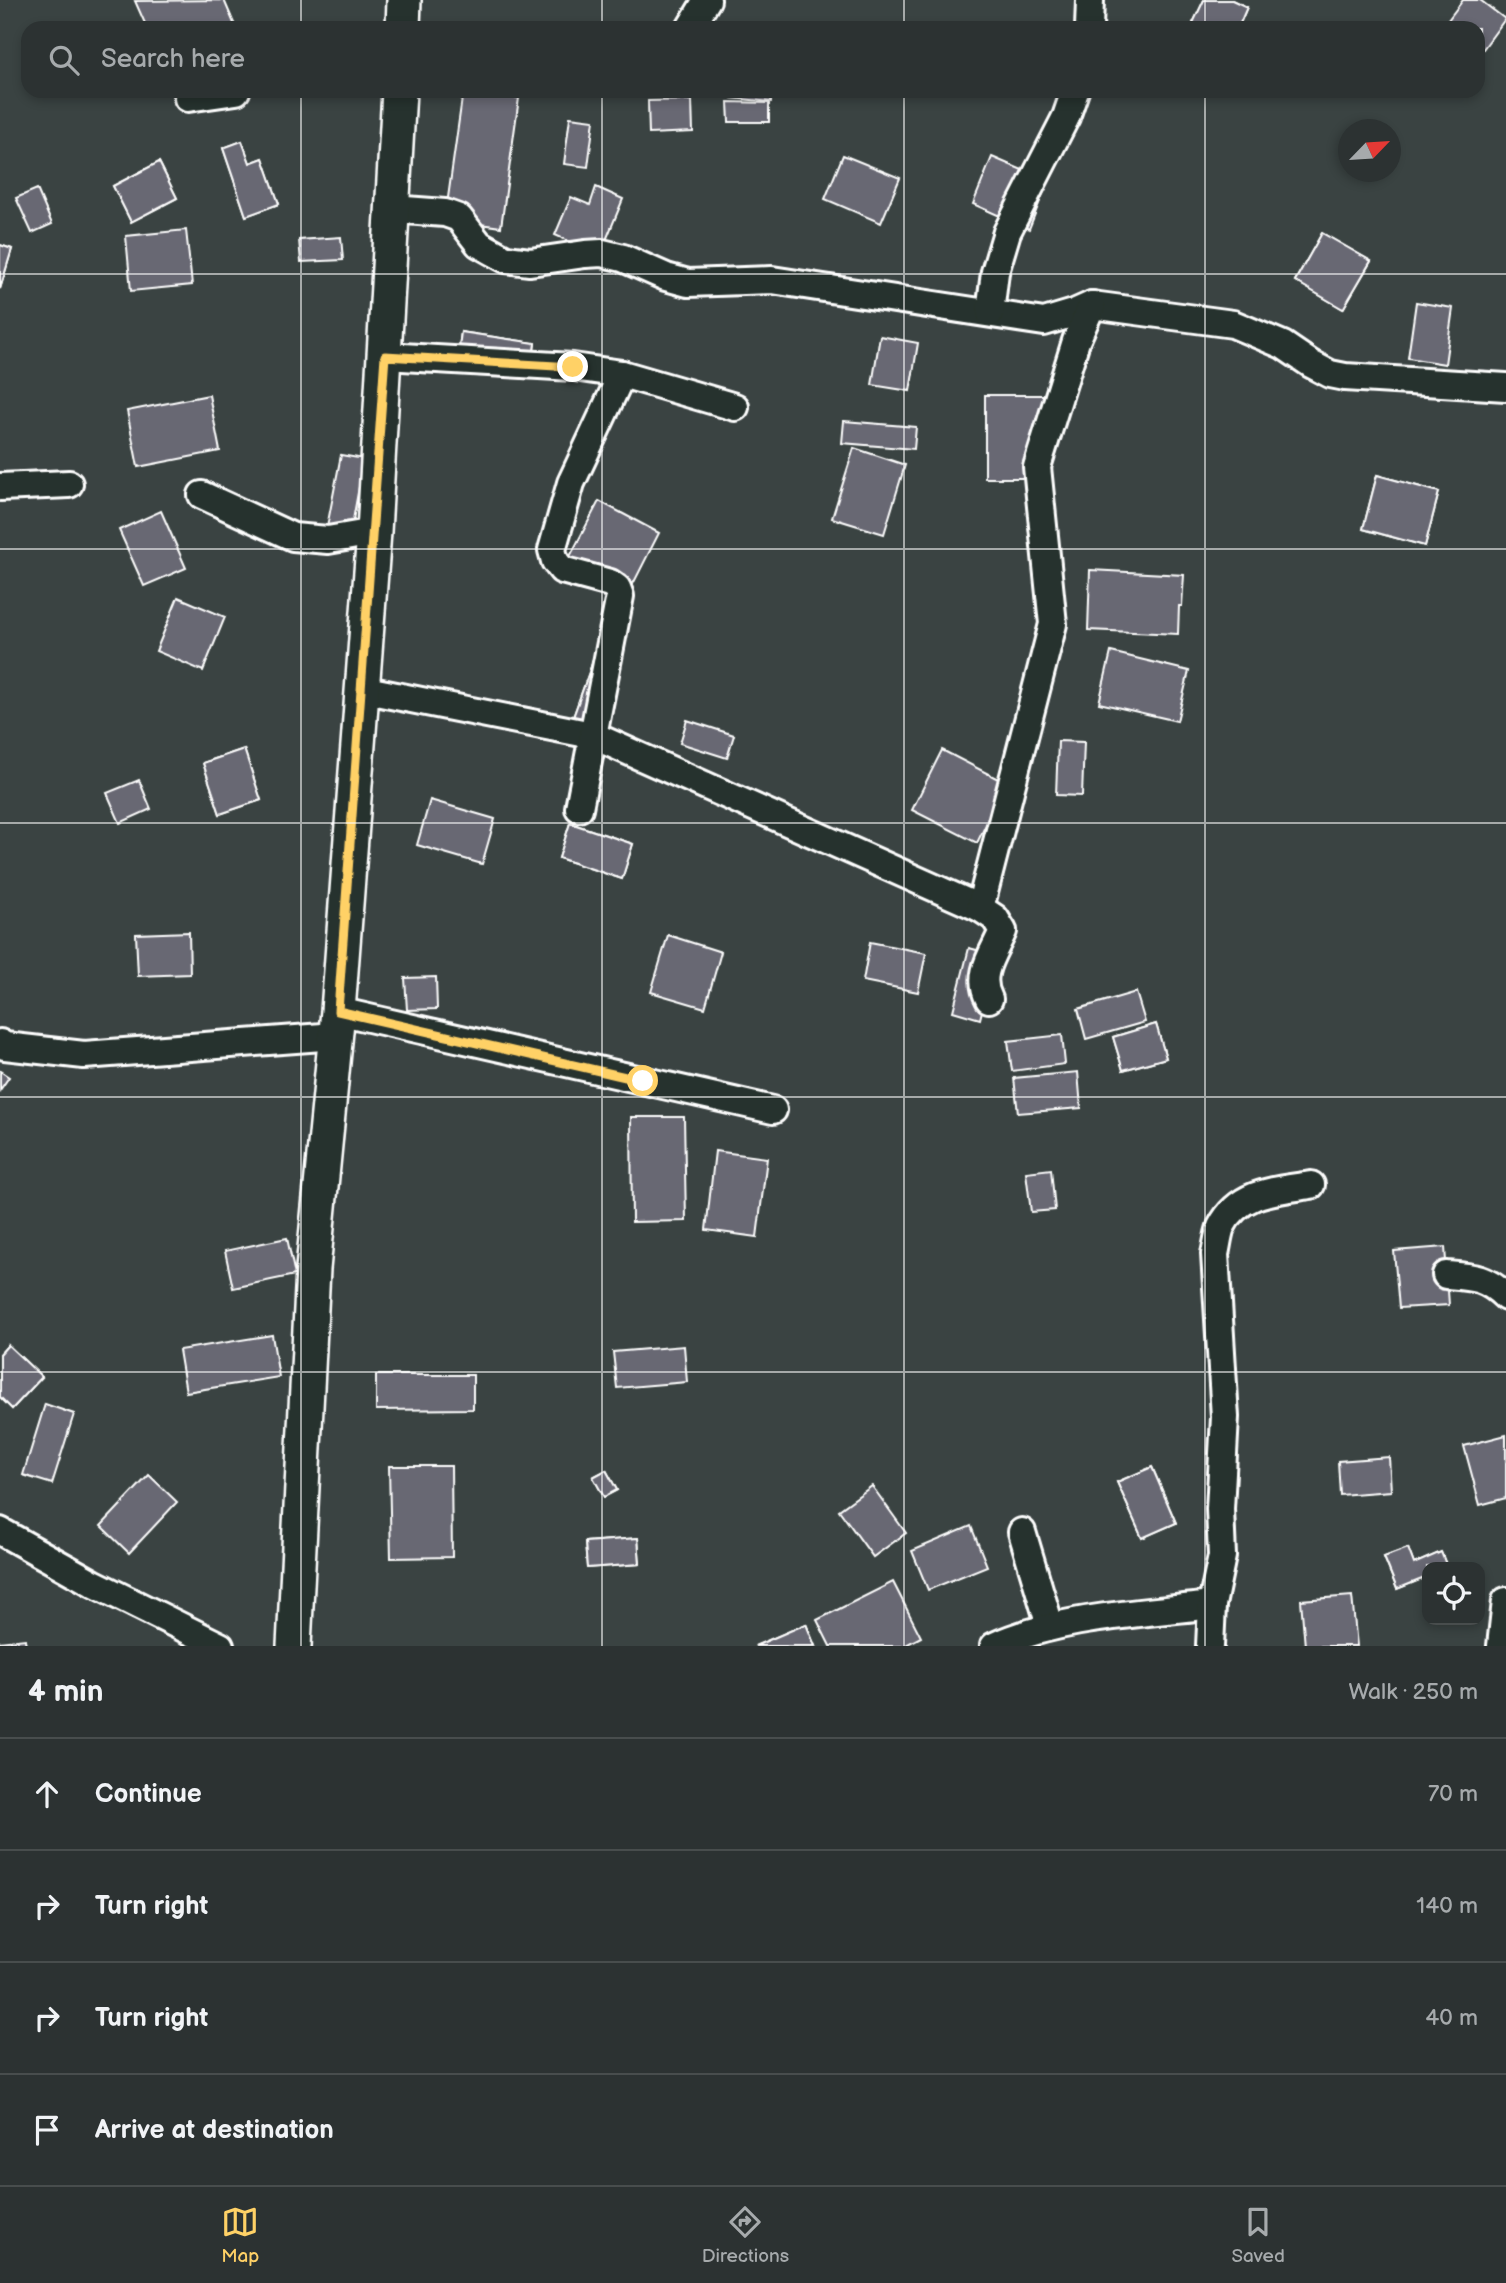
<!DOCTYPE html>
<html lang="en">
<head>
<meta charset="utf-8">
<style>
  body { margin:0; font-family:"Balsamiq Sans",sans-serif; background:#343a3a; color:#f1f3f6 }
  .controls { position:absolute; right:21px; bottom:21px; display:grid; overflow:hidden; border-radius:14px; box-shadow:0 4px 10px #0003 }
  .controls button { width:63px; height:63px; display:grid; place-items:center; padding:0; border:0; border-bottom:2px solid #484d4d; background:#2c3232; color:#f1f3f6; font:35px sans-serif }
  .compass { position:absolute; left:1338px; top:119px; width:63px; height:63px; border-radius:50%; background:#2c3232; box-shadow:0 4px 10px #0003; rotate:65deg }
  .stop { position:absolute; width:21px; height:21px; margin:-16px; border:5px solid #ffd166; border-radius:50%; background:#fff }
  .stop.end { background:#ffd166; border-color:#fff; box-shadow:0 2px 7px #0008 }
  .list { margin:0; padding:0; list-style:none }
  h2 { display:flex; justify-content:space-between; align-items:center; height:91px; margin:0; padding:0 28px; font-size:30px }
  h2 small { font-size:23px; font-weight:400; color:#a6aaac }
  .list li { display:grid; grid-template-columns:46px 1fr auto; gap:21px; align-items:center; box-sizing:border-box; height:112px; padding:0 28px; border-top:2px solid #484d4d }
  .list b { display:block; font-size:26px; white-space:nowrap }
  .list em { font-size:23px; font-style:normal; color:#a6aaac }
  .icon { flex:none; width:38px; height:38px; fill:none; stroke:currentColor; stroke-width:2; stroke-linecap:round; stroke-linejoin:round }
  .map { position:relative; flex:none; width:1506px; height:1646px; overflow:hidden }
  .search { position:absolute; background:#2c3232; box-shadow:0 4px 10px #0003; left:21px; right:21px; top:21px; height:77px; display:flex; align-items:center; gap:18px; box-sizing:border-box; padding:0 24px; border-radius:21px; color:#a6aaac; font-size:26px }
  .sheet { height:539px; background:#2c3232 }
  nav { display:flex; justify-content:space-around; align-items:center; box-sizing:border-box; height:98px; border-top:2px solid #484d4d; background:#2c3232; font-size:19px; color:#a6aaac }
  nav a { display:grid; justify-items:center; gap:4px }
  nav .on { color:#ffd166 }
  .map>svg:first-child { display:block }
  .building { fill:#686773; stroke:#fff; stroke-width:2 }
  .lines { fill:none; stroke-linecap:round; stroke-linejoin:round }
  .minor-casing { stroke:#fff; stroke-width:32 }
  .tertiary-casing { stroke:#fff; stroke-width:38 }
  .minor { stroke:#26332d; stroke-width:26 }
  .tertiary { stroke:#26332d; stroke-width:33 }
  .route { stroke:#ffd166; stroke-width:9 }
  .grid { fill:none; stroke:#fff; stroke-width:2; stroke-opacity:0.55 }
</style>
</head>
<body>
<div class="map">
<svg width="1506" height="1646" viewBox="0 0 1506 1646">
  <rect width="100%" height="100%" fill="#3a4342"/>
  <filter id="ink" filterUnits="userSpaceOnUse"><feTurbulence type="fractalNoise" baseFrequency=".0143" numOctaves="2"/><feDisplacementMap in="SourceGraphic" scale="14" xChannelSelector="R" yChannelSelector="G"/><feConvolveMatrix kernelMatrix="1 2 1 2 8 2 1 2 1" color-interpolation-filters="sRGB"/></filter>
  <g filter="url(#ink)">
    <g class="building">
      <path d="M224,0L236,28H147L135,1Z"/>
      <path d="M1204,0H1232L1247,7L1238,28H1203L1193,23Z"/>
      <path d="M1204,0H1232L1247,7L1238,28H1203L1193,23Z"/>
      <path d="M1463,0H1480L1505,19L1478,56V28H1442Z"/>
      <path d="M463,91L519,98L501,227L445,219Z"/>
      <path d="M733,91H772L771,102L732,98Z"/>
      <path d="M692,100L693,132L649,134L648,101Z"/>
      <path d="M728,102L769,103V122H729Z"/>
      <path d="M570,117L594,120L588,167L564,164Z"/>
      <path d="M242,141L250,163L263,158L279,204L246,216L223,148Z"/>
      <path d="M242,141L250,163L263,158L279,204L246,216L223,148Z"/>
      <path d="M843,155L900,178L881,223L825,199Z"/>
      <path d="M992,157L1048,181L1029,229L973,204Z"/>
      <path d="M159,162L177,198L131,222L113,186Z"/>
      <path d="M159,162L177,198L131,222L113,186Z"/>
      <path d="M596,187L623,199L600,255L555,235L571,197L590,205Z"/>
      <path d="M37,189L52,224L32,233L16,198Z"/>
      <path d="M186,230L192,285L131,291L126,236Z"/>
      <path d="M1322,233L1371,261L1343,309L1295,281Z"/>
      <path d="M1322,233L1371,261L1343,309L1295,281Z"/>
      <path d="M341,237L343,260L301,262L299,240Z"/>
      <path d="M0,245L12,249L0,289Z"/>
      <path d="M0,245L12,249L0,289Z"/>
      <path d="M1416,302L1453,308L1445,364L1408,358Z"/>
      <path d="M461,332L535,343L532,365L458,355Z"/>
      <path d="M461,332L535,343L532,365L458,355Z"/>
      <path d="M880,336L918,343L910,391L872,385Z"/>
      <path d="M209,395L220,451L138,467L127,411Z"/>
      <rect x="985" y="395" width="58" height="83"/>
      <path d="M844,421L916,427L914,449L842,443Z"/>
      <path d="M854,448L905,465L884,534L832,518Z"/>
      <path d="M341,455L364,459L351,531L327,527Z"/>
      <path d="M1377,475L1439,492L1425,546L1363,529Z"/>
      <path d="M1377,475L1439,492L1425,546L1363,529Z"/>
      <path d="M599,501L659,533L626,598L565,566Z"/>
      <path d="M161,511L186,568L144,586L119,530Z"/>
      <path d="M1090,570L1184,575L1182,606H1179L1178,634L1088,630Z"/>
      <path d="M178,597L225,617L203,671L156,651Z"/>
      <path d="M1111,652L1189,671L1177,721L1099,703Z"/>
      <path d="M593,661L620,670L599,733L571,723Z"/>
      <path d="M593,661L620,670L599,733L571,723Z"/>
      <path d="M687,720L734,735L727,758L680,743Z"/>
      <path d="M1058,741L1084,742L1082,796L1056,795Z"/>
      <path d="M244,749L261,800L220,814L203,763Z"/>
      <path d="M244,749L261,800L220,814L203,763Z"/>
      <path d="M942,750L1006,783L977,843L912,810Z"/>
      <path d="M139,780L151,809L120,823L107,793Z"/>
      <path d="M430,800L495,819L482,864L417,845Z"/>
      <path d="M570,823L633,844L622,879L559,858Z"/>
      <path d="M570,823L633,844L622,879L559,858Z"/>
      <path d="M189,932L190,974L138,976L136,934Z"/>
      <path d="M668,935L721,952L705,1008L651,992Z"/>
      <path d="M870,942L926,953L918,992L863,981Z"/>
      <path d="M969,948L996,955L980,1019L953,1011Z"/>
      <path d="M436,977L437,1009L407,1010L405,978Z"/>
      <path d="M1136,992L1145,1022L1086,1039L1078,1009Z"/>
      <path d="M1156,1024L1166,1058L1123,1070L1113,1037Z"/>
      <path d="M1156,1024L1166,1058L1123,1070L1113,1037Z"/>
      <path d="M1062,1035L1065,1064L1012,1071L1008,1041Z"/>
      <path d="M0,1071L9,1077L0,1090Z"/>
      <path d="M1078,1072L1081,1108L1018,1113L1014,1078Z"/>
      <path d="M631,1117H684L686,1221L632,1222Z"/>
      <path d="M715,1151L767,1158L757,1237L706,1230Z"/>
      <path d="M1051,1169L1055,1210L1031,1212L1026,1172Z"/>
      <path d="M287,1238L295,1275L233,1288L225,1251Z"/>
      <path d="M1445,1247L1449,1305L1399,1308L1394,1251Z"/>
      <path d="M272,1335L279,1377L186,1392L179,1350Z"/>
      <path d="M8,1345L42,1377L12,1409L0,1397V1354Z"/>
      <path d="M8,1345L42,1377L12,1409L0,1397V1354Z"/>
      <path d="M684,1346L687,1382L617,1388L613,1352Z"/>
      <path d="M376,1375H473V1409L376,1410Z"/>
      <path d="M45,1404L74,1414L52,1484L23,1475Z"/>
      <path d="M1506,1435V1498L1480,1505L1464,1446Z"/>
      <path d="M1389,1457L1391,1491L1340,1495L1338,1461Z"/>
      <path d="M389,1466H451L452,1557L391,1558Z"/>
      <path d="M1152,1467L1176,1523L1142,1538L1117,1482Z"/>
      <path d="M1152,1467L1176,1523L1142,1538L1117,1482Z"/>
      <path d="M606,1470L617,1490L604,1497L593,1477Z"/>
      <path d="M606,1470L617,1490L604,1497L593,1477Z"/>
      <path d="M149,1475L177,1502L129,1553L101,1526Z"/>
      <path d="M872,1486L906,1533L873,1557L839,1510Z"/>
      <path d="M971,1526L987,1566L928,1590L912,1551Z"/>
      <path d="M638,1538L640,1564L587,1568L585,1542Z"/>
      <path d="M638,1538L640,1564L587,1568L585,1542Z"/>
      <path d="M1408,1548L1414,1564L1441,1552L1447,1567H1427V1577L1397,1589L1384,1557Z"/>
      <path d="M1408,1548L1414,1564L1441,1552L1447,1567H1427V1577L1397,1589L1384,1557Z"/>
      <path d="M893,1582L921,1637L904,1646H830L817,1620Z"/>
      <path d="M1352,1596L1357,1646H1305L1301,1600Z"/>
      <path d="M806,1624L815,1646H755Z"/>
      <path d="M806,1624L815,1646H755Z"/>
      <path d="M25,1639L26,1646H0V1642Z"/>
    </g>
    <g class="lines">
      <defs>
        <g id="minor">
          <path d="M690,28L707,0"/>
          <path d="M1089,28L1090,0"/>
          <path d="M188,98L236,91"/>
          <path d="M392,209L445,213L459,218L479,244L506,259L530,262L585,254L602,253L623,258L666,277L688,283L772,280L1044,322L1074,313L1092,305L1233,324L1283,345L1311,364L1330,374L1345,377L1506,387"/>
          <path d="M990,313L995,272L1007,232L1066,117L1075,91"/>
          <path d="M385,356L573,367L622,374L735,407"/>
          <path d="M0,487L69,484"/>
          <path d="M202,495L293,537L328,540L374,532"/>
          <path d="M361,689L592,735L980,908L995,918L1003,931C993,954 976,975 989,999"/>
          <path d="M579,808L620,596L617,588L610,583L562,570L555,561L552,550L571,483L622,374"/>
          <path d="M980,908L1053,624L1037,467L1076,341L1092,305"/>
          <path d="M338,1011L773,1110"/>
          <path d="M0,1043L5,1046L84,1055L336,1036"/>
          <path d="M1446,1275C1472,1277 1486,1277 1506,1297"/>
          <path d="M0,1531L93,1583L220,1646"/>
          <path d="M1022,1532L1050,1626"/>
          <path d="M994,1646C1061,1616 1140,1614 1212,1605"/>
          <path d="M1210,1646L1212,1605L1222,1556L1220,1509L1225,1417L1215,1254C1217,1246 1218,1235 1221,1227C1239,1191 1277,1190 1311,1185"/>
          <path d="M1501,1646L1506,1601"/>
        </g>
        <g id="tertiary">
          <path d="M403,28L404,0"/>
          <path d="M294,1646L313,1269L338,1011L374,532L399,91"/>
        </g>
      </defs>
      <use href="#minor" class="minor-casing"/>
      <use href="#tertiary" class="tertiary-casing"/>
      <use href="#minor" class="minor"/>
      <use href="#tertiary" class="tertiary"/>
    </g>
  </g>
  <g class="lines" filter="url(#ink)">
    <path class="route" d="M573,367L385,356L338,1011L643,1081"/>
  </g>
  <path class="grid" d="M301,0V28M602,0V28M904,0V28M1205,0V28M301,91V1646M602,91V1646M904,91V1646M1205,91V1646M0,274H1506M0,549H1506M0,823H1506M0,1097H1506M0,1372H1506"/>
</svg>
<div class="controls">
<button><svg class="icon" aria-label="locate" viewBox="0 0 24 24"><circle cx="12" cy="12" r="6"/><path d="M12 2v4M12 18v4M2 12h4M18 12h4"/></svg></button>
</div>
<svg class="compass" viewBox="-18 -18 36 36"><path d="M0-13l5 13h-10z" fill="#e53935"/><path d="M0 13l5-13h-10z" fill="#a6aaac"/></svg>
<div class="stop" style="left:643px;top:1081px"></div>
<div class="stop end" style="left:573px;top:367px"></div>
<div class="search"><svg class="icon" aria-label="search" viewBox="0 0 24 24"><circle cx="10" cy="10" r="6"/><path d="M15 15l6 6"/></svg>Search here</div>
</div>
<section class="sheet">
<h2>4 min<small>Walk · 250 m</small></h2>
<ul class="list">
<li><svg class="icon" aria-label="ahead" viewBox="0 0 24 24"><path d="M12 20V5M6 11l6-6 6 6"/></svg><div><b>Continue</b></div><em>70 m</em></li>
<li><svg class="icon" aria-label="right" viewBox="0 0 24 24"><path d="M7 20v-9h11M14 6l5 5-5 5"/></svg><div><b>Turn right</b></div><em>140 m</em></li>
<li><svg class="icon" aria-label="right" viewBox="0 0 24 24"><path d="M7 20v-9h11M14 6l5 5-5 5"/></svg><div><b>Turn right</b></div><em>40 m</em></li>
<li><svg class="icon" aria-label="arrive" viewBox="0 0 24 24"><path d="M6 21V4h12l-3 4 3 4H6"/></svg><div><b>Arrive at destination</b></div></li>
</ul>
</section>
<nav>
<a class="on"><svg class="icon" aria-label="map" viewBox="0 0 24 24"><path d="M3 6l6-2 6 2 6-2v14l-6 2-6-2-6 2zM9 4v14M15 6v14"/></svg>Map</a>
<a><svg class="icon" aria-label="directions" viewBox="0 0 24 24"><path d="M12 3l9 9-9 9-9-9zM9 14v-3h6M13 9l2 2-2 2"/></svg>Directions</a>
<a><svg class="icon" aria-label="saved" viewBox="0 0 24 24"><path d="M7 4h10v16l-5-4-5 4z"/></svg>Saved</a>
</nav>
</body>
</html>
